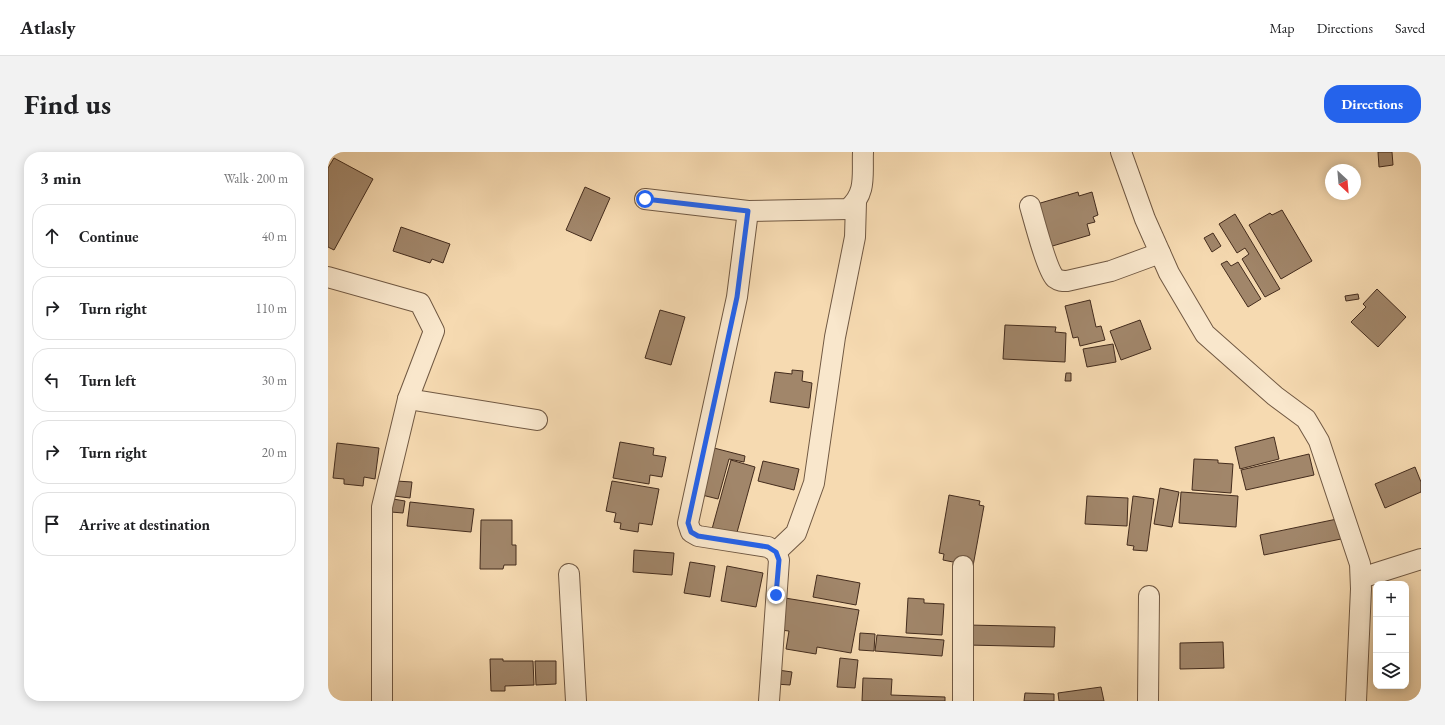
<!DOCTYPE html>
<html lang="en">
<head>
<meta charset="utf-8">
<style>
  body { margin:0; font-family:"EB Garamond",serif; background:#f2f2f2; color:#202124 }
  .controls { position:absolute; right:12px; bottom:12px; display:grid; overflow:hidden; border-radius:8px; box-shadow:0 2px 10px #0003 }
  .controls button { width:36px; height:36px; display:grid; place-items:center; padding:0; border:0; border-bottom:1px solid #e0e0e0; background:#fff; color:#202124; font:20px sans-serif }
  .compass { position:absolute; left:997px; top:12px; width:36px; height:36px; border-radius:50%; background:#fff; box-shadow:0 2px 10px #0003; rotate:154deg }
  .stop { position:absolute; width:12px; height:12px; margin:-9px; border:3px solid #2563eb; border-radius:50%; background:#fff }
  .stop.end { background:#2563eb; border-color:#fff; box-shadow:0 1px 4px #0008 }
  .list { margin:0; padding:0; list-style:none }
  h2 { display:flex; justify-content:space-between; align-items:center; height:52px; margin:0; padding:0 16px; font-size:17px }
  h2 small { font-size:13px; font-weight:400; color:#757577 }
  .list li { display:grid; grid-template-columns:26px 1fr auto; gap:12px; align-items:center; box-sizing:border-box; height:64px; margin:0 8px 8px; padding:0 8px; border:1px solid #e0e0e0; border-radius:16px }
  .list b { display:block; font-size:15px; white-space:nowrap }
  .list em { font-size:13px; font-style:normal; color:#757577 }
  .icon { flex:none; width:22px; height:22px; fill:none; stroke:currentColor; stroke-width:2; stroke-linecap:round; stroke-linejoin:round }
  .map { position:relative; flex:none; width:1093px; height:549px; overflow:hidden; border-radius:16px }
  header { display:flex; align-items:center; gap:24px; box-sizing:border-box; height:56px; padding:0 20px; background:#fff; border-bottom:1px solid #e0e0e0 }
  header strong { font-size:19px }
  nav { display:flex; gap:22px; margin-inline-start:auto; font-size:14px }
  .intro { display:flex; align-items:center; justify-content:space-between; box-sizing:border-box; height:96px; padding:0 24px }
  h1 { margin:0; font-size:28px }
  .button { padding:10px 18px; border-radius:16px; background:#2563eb; color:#fff; font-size:14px; font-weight:700 }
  main { display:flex; gap:24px; padding:0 24px }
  aside { flex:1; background:#fff; border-radius:16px; box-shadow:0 2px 10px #0003 }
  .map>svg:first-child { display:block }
  .building { fill:#a1866a; stroke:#442c1d }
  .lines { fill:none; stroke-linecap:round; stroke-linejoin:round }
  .minor-casing { stroke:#705842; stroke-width:22 }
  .minor { stroke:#f9e7cc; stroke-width:20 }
  .route { stroke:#2563eb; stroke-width:5 }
</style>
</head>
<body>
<header>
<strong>Atlasly</strong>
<nav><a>Map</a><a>Directions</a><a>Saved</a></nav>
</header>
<div class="intro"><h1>Find us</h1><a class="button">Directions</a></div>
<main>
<aside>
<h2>3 min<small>Walk · 200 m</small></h2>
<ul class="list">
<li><svg class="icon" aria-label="ahead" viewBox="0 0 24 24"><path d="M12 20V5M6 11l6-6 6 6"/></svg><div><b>Continue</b></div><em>40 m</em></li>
<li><svg class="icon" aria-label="right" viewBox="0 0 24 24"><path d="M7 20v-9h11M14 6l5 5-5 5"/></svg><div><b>Turn right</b></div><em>110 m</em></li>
<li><svg class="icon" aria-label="left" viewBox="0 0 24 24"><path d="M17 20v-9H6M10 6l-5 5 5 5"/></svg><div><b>Turn left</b></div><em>30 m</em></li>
<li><svg class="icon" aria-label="right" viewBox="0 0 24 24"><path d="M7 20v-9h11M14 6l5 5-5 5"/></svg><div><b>Turn right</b></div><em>20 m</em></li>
<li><svg class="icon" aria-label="arrive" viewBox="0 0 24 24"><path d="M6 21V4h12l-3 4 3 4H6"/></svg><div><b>Arrive at destination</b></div></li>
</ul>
</aside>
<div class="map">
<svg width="1093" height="549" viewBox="0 0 1093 549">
  <rect width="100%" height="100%" fill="#f6dab1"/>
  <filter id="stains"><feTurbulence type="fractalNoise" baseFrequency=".005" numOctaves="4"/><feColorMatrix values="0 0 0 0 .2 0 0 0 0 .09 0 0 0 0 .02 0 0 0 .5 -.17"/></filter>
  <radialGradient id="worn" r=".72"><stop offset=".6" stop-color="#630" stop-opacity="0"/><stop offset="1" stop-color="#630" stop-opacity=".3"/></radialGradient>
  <g class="building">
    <path d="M1050,0H1064L1065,13L1051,15Z"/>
    <path d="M6,6L45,27L6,98L0,95V16Z"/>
    <path d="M257,35L282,46L263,89L238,78Z"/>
    <path d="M750,40L751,44L764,40L770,63L765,65L767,70L759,72L762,83L721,95L709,52Z"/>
    <path d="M954,58L984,109L953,127L921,73L942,61L944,63Z"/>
    <path d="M907,62L952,137L937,145L914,107L921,102L917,96L909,101L891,72Z"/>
    <path d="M73,75L122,92L115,111L104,107L102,111L65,99Z"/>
    <path d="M885,81L893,94L884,100L876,86Z"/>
    <path d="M899,109L903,114L910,110L933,147L920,155L893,112Z"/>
    <path d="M1049,137L1078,165L1050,195L1023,170L1038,155L1035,152Z"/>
    <path d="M1030,142L1031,147L1018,149L1017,144Z"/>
    <path d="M762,148L768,175L773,174L777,188L752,194L750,185L745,186L737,154Z"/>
    <path d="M332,158L357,165L343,213L317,206Z"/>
    <path d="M812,168L823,197L793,208L782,179Z"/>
    <path d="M677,173L728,175L727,180L738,181L737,210L675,207Z"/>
    <path d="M785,192L788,210L759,215L755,197Z"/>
    <path d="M464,218L475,219L474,229L484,231L481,256L442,250L447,220L464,222Z"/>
    <path d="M738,221H743V229H737Z"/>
    <path d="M946,285L951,307L912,317L907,295Z"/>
    <path d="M292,290L326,296L325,303L338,305L334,325L322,323L321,332L285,326Z"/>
    <path d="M9,291L51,296L47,327L36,325L35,334L16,332V327L5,326Z"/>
    <path d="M386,296L417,304L416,310L401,307L390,347L374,343Z"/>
    <path d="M981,302L986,323L918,338L913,318Z"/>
    <path d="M866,307L890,308V311L905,312L903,341L864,338Z"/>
    <path d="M403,308L427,315L408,384L384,377Z"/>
    <path d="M435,309L471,317L466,338L430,329Z"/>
    <path d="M1087,315L1093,330V340L1057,356L1047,332Z"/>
    <path d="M68,329L84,330L82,346L66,344Z"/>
    <path d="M284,329L331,337L324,373L311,371L310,380L292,377L293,371L286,370L288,361L278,359Z"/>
    <path d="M832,336L851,340L844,375L826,372Z"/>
    <path d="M853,340L910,344L908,375L851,371Z"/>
    <path d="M621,343L652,349L651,353L656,354L645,414L615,408L616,402L611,401Z"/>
    <path d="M759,344L800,346L799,374L757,372Z"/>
    <path d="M805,344L826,347L819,399L805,398L806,394L799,393Z"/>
    <path d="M65,347L77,349L75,361L63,360Z"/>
    <path d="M82,350L146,357L143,380L79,374Z"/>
    <path d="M1009,367L1013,387L936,403L932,383Z"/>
    <path d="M153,368H184V393H188V413H176L175,417H152Z"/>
    <path d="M306,398L346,401L344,423L305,420Z"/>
    <path d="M362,410L387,414L382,445L356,441Z"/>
    <path d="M399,414L435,421L428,455L393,449Z"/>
    <path d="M489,423L532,431L528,453L485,445Z"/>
    <path d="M457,446L531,458L523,501L489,495L488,502L458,497L461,479L452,478Z"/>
    <path d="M580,446L596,447V451L616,452L614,483L578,481Z"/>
    <path d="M640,473L727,475L726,495L639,493Z"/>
    <path d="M532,481L547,482L546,499L531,498Z"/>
    <path d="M549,483L616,488L614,504L547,499Z"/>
    <path d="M895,490L896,516L852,517V491Z"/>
    <path d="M512,506L530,508L527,536L509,535Z"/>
    <path d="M162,507H175V509H205L206,533L177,534V539H163Z"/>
    <path d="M207,509H228V532L208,533Z"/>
    <path d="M450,518L464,520L462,533L448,532Z"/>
    <path d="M535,526L564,527L563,543L617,545V549H534Z"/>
    <path d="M773,535L776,549H731L730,541Z"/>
    <path d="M697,541L726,542V549H696Z"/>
  </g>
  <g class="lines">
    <defs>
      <g id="minor">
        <path d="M793,0L817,67L841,121L877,182L947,244L978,267L991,289L1032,412L1033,437L1028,549"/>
        <path d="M317,47L420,59L520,57C539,41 534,23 535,0"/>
        <path d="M702,54C706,68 719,118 727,126C731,129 734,129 739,129L783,119L832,101"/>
        <path d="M420,59L409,145L360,371L363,380L370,384L440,395L448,400L451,408L441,549"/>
        <path d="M0,125L92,151L106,179L80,247L54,355V549"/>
        <path d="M80,247L209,268"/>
        <path d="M448,400L468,381L486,331L507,185L527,85L528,50"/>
        <path d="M635,414V549"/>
        <path d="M241,422L248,549"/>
        <path d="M1033,426L1093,407"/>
        <path d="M820,549L821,444"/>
      </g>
    </defs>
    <use href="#minor" class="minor-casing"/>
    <use href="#minor" class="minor"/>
  </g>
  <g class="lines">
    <path class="route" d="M317,47L420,59L409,145L360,371L363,380L370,384L440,395L448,400L451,408L448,443"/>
  </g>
  <rect width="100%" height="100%" filter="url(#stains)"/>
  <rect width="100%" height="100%" fill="url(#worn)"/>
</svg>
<div class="controls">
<button>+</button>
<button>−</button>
<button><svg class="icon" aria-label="layers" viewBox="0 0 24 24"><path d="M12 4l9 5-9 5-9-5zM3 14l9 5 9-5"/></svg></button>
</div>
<svg class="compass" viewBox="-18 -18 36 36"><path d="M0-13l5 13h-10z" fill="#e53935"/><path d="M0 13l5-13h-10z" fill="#757577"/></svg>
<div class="stop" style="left:317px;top:47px"></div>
<div class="stop end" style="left:448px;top:443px"></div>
</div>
</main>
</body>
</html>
